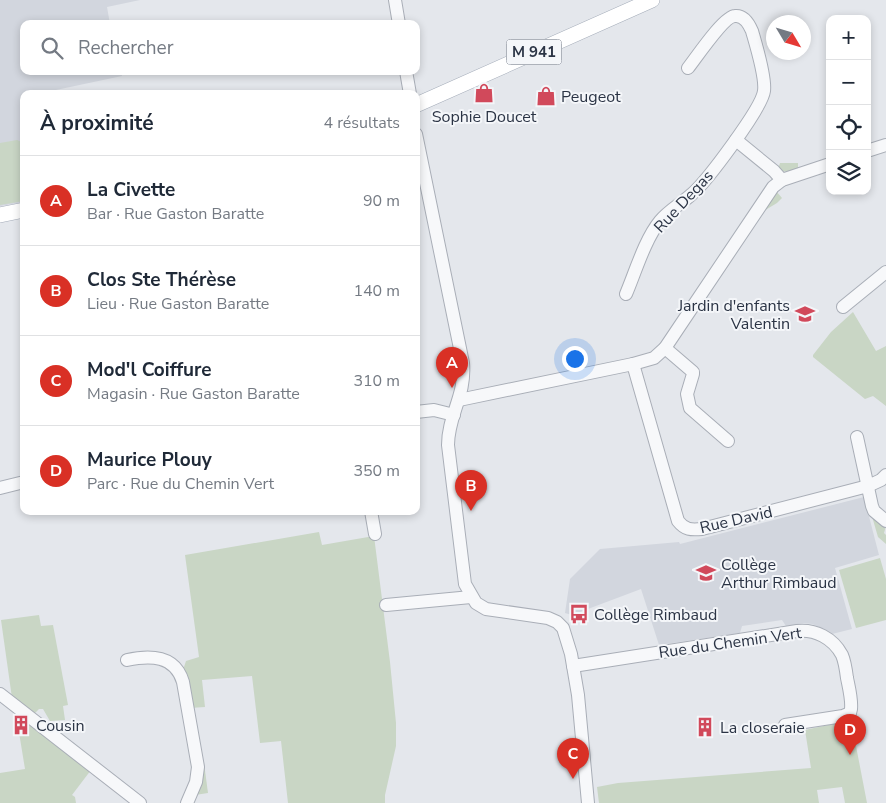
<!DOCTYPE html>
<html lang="fr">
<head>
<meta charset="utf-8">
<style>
  body { margin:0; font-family:"Nunito Sans",sans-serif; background:#f6f6f7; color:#1f2937 }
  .controls { position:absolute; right:15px; top:15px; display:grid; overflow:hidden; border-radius:10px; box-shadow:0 2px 8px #0003 }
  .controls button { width:45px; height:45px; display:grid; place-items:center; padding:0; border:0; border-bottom:1px solid #e0e1e3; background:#fff; color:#1f2937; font:25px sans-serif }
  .compass { position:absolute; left:766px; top:15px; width:45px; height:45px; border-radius:50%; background:#fff; box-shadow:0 2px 8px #0003; rotate:128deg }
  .you { position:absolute; left:574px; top:358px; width:18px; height:18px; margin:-12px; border:4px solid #fff; border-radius:50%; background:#1a73e8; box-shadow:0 0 0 8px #1a73e833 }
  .badge { display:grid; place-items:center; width:32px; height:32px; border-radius:50%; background:#d93025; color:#fff; font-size:16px; font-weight:700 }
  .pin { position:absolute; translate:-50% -41px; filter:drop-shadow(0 1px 2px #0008) }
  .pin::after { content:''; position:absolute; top:26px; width:18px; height:15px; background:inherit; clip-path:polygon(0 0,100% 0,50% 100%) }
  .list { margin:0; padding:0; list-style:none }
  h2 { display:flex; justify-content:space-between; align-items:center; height:65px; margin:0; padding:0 20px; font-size:21px }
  h2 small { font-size:16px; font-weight:400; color:#747a83 }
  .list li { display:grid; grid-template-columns:32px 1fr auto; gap:15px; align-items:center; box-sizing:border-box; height:90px; padding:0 20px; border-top:1px solid #e0e1e3 }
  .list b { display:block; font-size:19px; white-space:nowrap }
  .list p { margin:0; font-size:16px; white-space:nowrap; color:#747a83 }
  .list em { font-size:16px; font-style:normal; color:#747a83 }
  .icon { flex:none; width:28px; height:28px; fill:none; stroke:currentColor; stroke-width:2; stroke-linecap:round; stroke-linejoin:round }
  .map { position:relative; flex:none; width:886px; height:803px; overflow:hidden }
  .search { position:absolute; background:#fff; box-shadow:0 2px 8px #0003; left:20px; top:20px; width:400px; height:55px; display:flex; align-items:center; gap:12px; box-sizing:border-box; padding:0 18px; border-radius:10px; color:#747a83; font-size:19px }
  .panel { position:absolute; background:#fff; box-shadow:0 2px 8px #0003; left:20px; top:90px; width:400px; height:425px; border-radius:10px }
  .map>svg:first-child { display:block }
  .built { fill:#d2d6de }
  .green { fill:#c9d6c5 }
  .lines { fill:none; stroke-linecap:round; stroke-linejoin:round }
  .minor-casing { stroke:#a9aeb7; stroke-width:14 }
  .major-casing { stroke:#a3abb8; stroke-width:16 }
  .minor { stroke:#f7f8fa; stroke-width:12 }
  .major { stroke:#fff; stroke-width:15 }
  .labels { text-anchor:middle; stroke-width:4; stroke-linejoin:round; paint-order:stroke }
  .shield { fill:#f4f6f9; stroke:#676e7b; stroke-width:1 }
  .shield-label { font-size:15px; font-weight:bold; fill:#2b3445 }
  .poi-label { font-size:16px; fill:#2b3445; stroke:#f4f6f9; text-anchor:start }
  .street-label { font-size:16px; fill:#2b3445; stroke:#f4f6f9 }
</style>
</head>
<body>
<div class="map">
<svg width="886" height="803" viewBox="0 0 886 803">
  <rect width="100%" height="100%" fill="#e4e7ec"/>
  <g class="built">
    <path d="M0,0H140L107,7L110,24H24V71H121L122,76L37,94H24V202L0,206Z"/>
    <path d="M864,497L879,555L835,568L852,629L832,634L824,629L812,624L804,623L786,626L782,620L742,626L740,633L659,645L641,589L572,615L565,613L570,579L600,549L679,542L680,544Z"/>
  </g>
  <g class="green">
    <path d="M17,140L24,143V201L0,205V143Z"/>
    <path d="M780,163H798V170C790,172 785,173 778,169Z"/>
    <path d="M776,191L782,198L777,203L762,212Z"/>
    <path d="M853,312L876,351L886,346V406L873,396L865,399L813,357V355L831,332Z"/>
    <path d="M871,513L886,526L884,533L886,535V544L878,537Z"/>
    <path d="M319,532L322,545L374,536L390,662L396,723V746L385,795V803H288L281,741L260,743L252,676L202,680L205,707L190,708L183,670L186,661L199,657L185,555Z"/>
    <path d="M880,558L886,579V620L856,628L839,570Z"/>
    <path d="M39,615L41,626L53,625L68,705L63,706L65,720L50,721L43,709H39L34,714L12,698L1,620Z"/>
    <path d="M16,714L91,770L72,795L75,797L76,803H0V773L25,769Z"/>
    <path d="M851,720L867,803H845L842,787L817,790L819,803H599L597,787L618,783L811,768L805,730Z"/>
    <path d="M201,762L204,763L208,793L195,795Z"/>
  </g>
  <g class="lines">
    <defs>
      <g id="minor">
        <path d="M395,0L399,24"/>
        <path d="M406,71L410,94"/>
        <path d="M416,134L463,363C466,396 448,415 448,445L465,584L476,603L486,609L548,618L557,622L563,628L571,654L578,695L588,803"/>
        <path d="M736,140L774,171L782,180"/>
        <path d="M867,151L886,145"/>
        <path d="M626,294C635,273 645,239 660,221C669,210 681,204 692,194C707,181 762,108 764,91C766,77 756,45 752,31C749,24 744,15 735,16C724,16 696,58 688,68"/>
        <path d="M843,307L886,272"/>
        <path d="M665,348L693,372V374L687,394L690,408L728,441"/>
        <path d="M633,364L678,521C685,530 691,530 702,529L868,486L881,480L886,475"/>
        <path d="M459,400L633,364L654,358L665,348L773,187L782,180L830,164"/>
        <path d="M416,412L434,410L454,415"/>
        <path d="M857,437L872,506L874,511L886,521"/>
        <path d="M0,488L24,482"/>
        <path d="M371,511L375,534"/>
        <path d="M386,605L471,597"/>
        <path d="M127,660C150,655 175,655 183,682L198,767L196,782L187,803"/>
        <path d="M573,666L797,631C815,629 833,638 842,655C845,662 846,670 847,678C849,688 852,699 851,709L850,713L843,716L785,725"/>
        <path d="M0,694L140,803"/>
      </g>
      <g id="major">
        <path d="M416,105L652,0"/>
        <path d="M0,215L24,210"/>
      </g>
    </defs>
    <use href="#minor" class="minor-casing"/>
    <use href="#major" class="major-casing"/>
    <use href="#minor" class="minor"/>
    <use href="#major" class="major"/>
  </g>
  <defs>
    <symbol id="shop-bare" viewBox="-9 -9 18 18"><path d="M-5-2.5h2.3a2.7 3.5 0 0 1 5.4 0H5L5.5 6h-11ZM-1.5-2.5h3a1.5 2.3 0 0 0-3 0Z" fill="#d1495b" stroke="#f4f6f9" stroke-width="2.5" paint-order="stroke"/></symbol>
    <symbol id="school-bare" viewBox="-9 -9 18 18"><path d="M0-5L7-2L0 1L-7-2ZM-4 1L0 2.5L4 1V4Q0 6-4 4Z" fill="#d1495b" stroke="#f4f6f9" stroke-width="2.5" paint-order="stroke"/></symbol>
    <symbol id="bus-bare" viewBox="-9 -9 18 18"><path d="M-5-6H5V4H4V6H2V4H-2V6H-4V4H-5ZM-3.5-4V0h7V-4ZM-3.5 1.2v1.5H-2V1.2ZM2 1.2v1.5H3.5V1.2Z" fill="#d1495b" stroke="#f4f6f9" stroke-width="2.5" paint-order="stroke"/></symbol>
    <symbol id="building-bare" viewBox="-9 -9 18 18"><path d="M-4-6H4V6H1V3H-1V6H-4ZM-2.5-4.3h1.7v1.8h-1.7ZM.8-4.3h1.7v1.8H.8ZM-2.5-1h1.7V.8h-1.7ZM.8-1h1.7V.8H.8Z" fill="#d1495b" stroke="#f4f6f9" stroke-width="2.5" paint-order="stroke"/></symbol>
  </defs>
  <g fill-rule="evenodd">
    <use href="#shop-bare" x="470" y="79" width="28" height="28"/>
    <use href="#shop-bare" x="532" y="82" width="28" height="28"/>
    <use href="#school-bare" x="791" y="300" width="28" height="28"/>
    <use href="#school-bare" x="692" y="559" width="28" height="28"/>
    <use href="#bus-bare" x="565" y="600" width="28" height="28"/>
    <use href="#building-bare" x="7" y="711" width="28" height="28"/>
    <use href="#building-bare" x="691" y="713" width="28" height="28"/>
  </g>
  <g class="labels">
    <rect class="shield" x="506.5" y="39.5" width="55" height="25" rx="4"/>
    <g class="shield-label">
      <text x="534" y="57">M 941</text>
    </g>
    <g class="poi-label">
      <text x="561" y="102">Peugeot</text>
      <text x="484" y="122" text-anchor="middle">Sophie Doucet</text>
      <text x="790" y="311" text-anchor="end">Jardin d'enfants<tspan x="790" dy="18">Valentin</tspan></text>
      <text x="721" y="570">Collège<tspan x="721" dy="18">Arthur Rimbaud</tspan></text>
      <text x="594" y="620">Collège Rimbaud</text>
      <text x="36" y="731">Cousin</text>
      <text x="720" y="733">La closeraie</text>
    </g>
    <g class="street-label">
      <text transform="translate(683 201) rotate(-47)" y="6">Rue Degas</text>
      <text transform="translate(736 519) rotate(-13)" y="6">Rue David</text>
      <text transform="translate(730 642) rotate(-8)" y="6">Rue du Chemin Vert</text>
    </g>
  </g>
</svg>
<div class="controls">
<button>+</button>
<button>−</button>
<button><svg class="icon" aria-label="locate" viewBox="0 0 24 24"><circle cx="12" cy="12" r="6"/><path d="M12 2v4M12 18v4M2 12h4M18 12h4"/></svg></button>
<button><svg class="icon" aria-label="layers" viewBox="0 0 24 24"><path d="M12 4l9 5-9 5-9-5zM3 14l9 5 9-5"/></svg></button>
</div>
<svg class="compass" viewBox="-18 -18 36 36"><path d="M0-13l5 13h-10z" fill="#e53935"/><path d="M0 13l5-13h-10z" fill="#747a83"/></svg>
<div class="you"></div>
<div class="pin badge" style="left:452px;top:388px">A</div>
<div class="pin badge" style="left:471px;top:511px">B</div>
<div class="pin badge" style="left:573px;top:779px">C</div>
<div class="pin badge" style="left:850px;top:755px">D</div>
<div class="search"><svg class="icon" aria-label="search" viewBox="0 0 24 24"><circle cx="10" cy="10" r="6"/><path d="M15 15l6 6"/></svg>Rechercher</div>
<section class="panel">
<h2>À proximité<small>4 résultats</small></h2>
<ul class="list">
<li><span class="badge">A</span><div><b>La Civette</b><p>Bar · Rue Gaston Baratte</p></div><em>90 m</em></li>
<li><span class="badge">B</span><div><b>Clos Ste Thérèse</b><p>Lieu · Rue Gaston Baratte</p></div><em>140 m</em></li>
<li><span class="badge">C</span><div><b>Mod'l Coiffure</b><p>Magasin · Rue Gaston Baratte</p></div><em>310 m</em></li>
<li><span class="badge">D</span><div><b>Maurice Plouy</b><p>Parc · Rue du Chemin Vert</p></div><em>350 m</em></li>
</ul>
</section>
</div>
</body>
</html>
